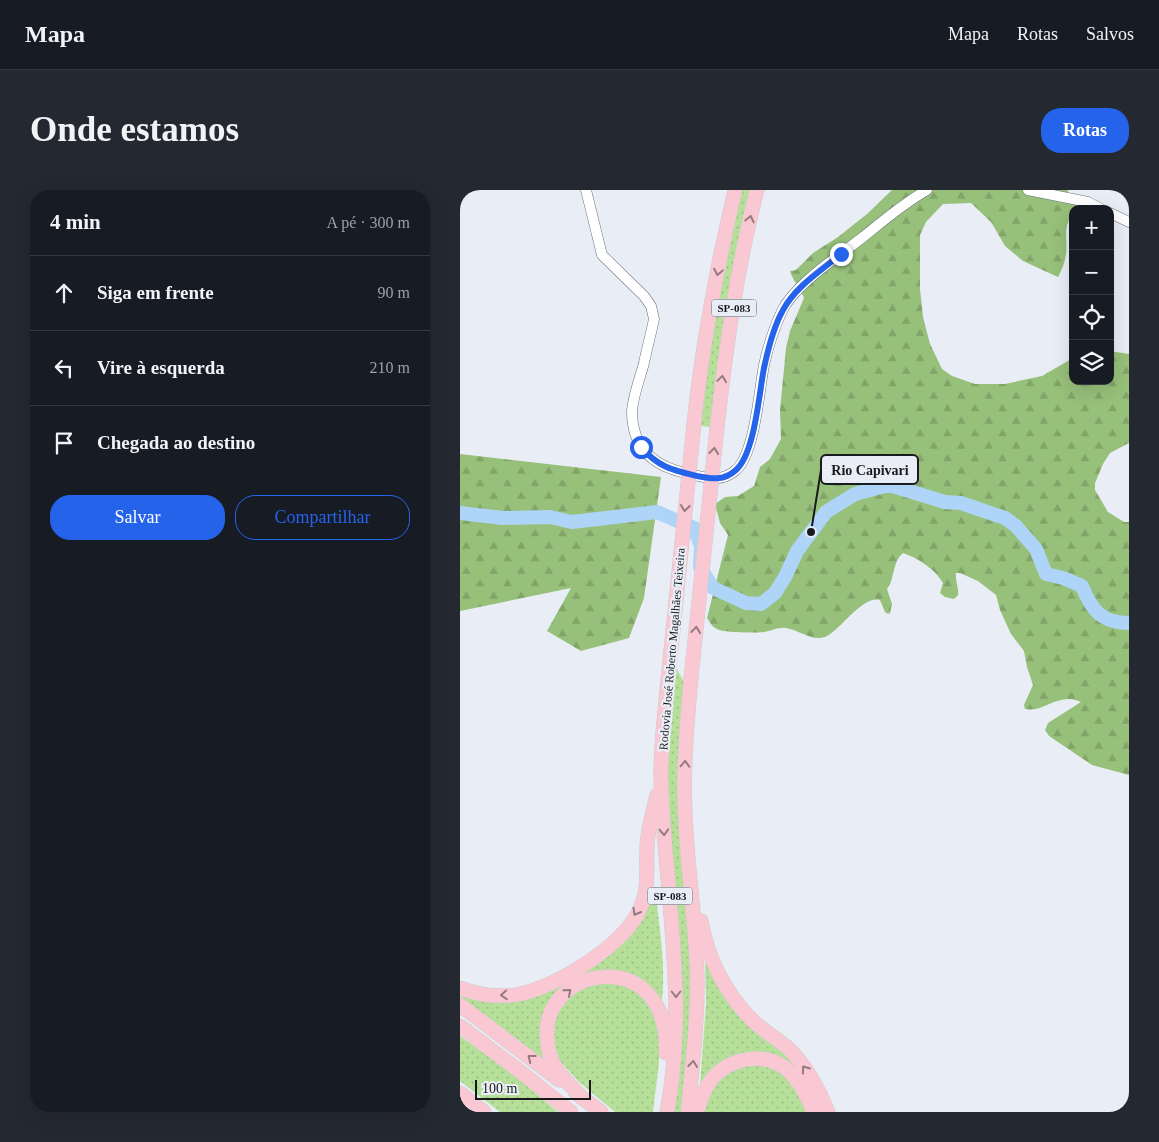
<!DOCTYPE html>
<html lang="pt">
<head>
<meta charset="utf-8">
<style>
  body { margin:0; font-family:Georgia,serif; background:#242831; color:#f1f3f6 }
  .controls { position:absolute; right:15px; top:15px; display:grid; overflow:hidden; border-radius:10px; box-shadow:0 5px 20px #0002 }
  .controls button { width:45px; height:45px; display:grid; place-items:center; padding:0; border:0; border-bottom:1px solid #363941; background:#171b24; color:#f1f3f6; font:25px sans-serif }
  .scale { position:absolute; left:15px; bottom:12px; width:116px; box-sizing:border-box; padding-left:5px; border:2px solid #191a1d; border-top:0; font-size:14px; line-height:18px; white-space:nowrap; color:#191a1d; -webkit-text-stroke:4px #e9eef6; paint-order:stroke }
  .stop { position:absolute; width:15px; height:15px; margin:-11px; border:4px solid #2563eb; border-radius:50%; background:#fff }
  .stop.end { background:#2563eb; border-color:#fff; box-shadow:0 1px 5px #0008 }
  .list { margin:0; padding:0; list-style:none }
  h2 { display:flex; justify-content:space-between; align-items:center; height:65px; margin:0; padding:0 20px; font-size:21px }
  h2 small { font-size:16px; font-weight:400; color:#9ea1a6 }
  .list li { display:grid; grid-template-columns:32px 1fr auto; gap:15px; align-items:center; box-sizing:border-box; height:75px; padding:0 20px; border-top:1px solid #363941 }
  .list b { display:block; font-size:19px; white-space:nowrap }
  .list em { font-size:16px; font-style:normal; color:#9ea1a6 }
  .actions { display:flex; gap:10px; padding:15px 20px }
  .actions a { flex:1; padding:11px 0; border:1px solid #2563eb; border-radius:20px; text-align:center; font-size:18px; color:#2563eb }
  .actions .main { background:#2563eb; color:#fff }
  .icon { flex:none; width:28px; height:28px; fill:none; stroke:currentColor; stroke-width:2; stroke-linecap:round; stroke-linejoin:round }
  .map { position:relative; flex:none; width:669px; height:922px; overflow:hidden; border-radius:20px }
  header { display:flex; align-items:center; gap:30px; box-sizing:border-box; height:70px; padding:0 25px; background:#171b24; border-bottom:1px solid #363941 }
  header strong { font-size:24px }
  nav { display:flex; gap:28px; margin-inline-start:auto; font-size:18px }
  .intro { display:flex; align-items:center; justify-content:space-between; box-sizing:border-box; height:120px; padding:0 30px }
  h1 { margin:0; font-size:35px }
  .button { padding:12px 22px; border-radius:20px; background:#2563eb; color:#fff; font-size:18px; font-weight:700 }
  main { display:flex; gap:30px; padding:0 30px }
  aside { flex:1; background:#171b24; border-radius:20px; box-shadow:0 5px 20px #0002 }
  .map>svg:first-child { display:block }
  .grass { fill:url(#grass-dots) }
  .forest { fill:url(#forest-firs) }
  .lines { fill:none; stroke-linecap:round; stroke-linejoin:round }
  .river { stroke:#aed4f7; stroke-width:14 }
  .minor-casing { stroke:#6c7077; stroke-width:11 }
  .highway-casing { stroke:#cccdcd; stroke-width:15 }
  .minor { stroke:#fff; stroke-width:10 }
  .highway { stroke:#fac8d3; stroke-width:14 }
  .highway-bridge-casing { stroke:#cccdcd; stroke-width:15; stroke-linecap:butt }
  .highway-bridge { stroke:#fac8d3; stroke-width:14 }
  .oneway { stroke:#957a81 }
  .route { stroke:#2563eb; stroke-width:6 }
  .labels { text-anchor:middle; stroke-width:4.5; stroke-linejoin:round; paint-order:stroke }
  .shield { fill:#e9eef6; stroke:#575a5e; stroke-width:1 }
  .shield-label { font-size:11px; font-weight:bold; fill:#191a1d }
  .street-label { font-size:12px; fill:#191a1d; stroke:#e9eef6 }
  .leader { fill:none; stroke:#191a1d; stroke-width:2 }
  .callout-dot { fill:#191a1d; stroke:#e9eef6; stroke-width:2 }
  .callout { fill:#e9eef6; stroke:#191a1d; stroke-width:2 }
  .callout-label { font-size:14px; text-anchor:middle; font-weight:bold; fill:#191a1d }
</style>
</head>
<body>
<header>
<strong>Mapa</strong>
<nav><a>Mapa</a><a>Rotas</a><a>Salvos</a></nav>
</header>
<div class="intro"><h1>Onde estamos</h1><a class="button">Rotas</a></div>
<main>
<aside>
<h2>4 min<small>A pé · 300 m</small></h2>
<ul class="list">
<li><svg class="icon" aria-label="ahead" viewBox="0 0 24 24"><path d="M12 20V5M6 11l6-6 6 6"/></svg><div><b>Siga em frente</b></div><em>90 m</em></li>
<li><svg class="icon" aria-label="left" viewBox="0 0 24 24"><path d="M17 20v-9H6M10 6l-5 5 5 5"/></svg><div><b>Vire à esquerda</b></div><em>210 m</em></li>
<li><svg class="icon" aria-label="arrive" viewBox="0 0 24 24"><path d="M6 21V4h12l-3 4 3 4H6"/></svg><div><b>Chegada ao destino</b></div></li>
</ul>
<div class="actions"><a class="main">Salvar</a><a>Compartilhar</a></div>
</aside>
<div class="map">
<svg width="669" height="922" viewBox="0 0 669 922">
  <defs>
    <pattern id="grass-dots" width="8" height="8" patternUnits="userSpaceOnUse" patternTransform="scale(1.25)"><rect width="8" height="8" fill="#b6e099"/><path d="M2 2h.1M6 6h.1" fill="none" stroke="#9cc083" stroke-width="1.8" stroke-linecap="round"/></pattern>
    <pattern id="forest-firs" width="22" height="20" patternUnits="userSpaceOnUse" patternTransform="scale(1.25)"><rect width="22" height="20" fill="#97c07a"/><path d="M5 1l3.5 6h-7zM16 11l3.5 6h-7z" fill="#82a469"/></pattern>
  </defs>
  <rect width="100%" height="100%" fill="#e9eef6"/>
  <g class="grass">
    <path d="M280,0H293L251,237L240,236L253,136Z"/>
    <path d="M216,477L224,492L232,836L221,922H213C217,882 223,842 222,801C221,748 213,696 209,643C204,588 210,532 216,477Z"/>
    <path d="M189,698H195C199,735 206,774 202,811L184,792L165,783L140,781L103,799L84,871L0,808L4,805L41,810L134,774Z"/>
    <path d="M245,767L344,884L356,917L303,865L240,895L246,813Z"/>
    <path d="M135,793H160L180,803L197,831L199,847V873L193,922H155L119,892L99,870L93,847L96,826L113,802Z"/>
    <path d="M0,846L51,883L98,922H40L0,891Z"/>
    <path d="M294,874L313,878L329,888L349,922H242C252,891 263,882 294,874Z"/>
  </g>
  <g class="forest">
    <path d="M432,0H608V4L624,19H613V25C602,36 608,51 606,64C605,72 602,80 598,87L563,71L545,56L531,32L511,13L483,14L466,32L460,45V99L463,127L470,154L482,179L492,186L515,194H545L582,186L613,168V191H650V161L669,164V253L650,263L643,274L635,293V300L648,322L664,332H669V585L632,575L589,546L585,540L588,533L621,512C599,501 584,523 565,519L564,515L573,495L567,477L564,461L551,444L540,420L536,405L518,391L500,383H496C495,391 499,397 498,405L494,409L485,407L480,403L483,393C475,379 458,368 443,363C432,372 435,389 427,399L432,414L430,423L428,424L425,422L420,410C403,405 381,439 367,446C353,453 340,440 326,438C318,437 311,441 304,442C295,443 264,443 257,439C252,437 250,432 247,428L268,345L260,333L255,314L265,307L278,306L294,296L300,277L310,269L321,249L320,220L326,158L330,141L344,108C341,100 332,89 330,81L336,80L353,63L378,47L407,24Z"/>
    <path d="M0,264L201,287L184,408L169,448L121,461L87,441L111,398L0,421Z"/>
  </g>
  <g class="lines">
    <path class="river" d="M0,323L43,328L90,327L112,332L197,322L234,338L241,356L240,377L253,398L286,413L301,414L315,403L325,387L337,361L366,322L395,304L429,295L485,312L501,313L545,328L556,336L576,359L586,384L603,388L622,396C631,419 641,433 669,433"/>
    <defs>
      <g id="minor">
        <path d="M126,0L142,65L184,106L191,116L194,129C191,144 187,158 184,173C180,188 173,206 172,221C172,257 192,276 226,283C244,287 260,294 276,280C295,263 299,201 304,175C308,157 314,138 322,121C335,94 379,66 403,47C423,31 444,13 467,0"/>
        <path d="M568,0L628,12L641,19"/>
        <path d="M650,23L669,32"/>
      </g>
      <g id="highway">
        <path d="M234,234C242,156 257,77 275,0"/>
        <path d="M257,237C266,158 277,77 297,0"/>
        <path d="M241,731C248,769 265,802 291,829C303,841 318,849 330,860C347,877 359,900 368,922"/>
        <path d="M0,798C19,805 40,808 60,804C99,795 161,757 179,721C192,694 184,672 188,646C190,632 194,618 197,605"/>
        <path d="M0,815L99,890"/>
        <path d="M0,836L66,886L111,922"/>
        <path d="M0,903L24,922"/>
        <path d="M116,903L141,922"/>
        <path d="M123,909C113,897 98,885 92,871C88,864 88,856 87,848C81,775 210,753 206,863"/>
        <path d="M207,922C228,812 205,702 201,592C200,557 205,523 208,489"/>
        <path d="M228,922C232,876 238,831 237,785C236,731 227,676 225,622C223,577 227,533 231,488"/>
        <path d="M237,922C240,911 244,899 251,890C270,867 307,860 330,882C341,893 348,908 354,922"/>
      </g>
    </defs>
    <use href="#minor" class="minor-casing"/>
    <use href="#highway" class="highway-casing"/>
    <use href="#minor" class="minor"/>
    <use href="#highway" class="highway"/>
    <defs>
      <g id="highway-bridge">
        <path d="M231,488L257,237"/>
        <path d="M208,489L234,234"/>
      </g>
    </defs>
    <use href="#highway-bridge" class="highway-bridge-casing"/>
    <use href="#highway-bridge" class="highway-bridge"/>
  </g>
  <defs><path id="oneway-chevron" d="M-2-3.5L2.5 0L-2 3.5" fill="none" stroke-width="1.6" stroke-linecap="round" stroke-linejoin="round" transform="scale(1.25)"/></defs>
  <g class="oneway">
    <use href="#oneway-chevron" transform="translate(290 29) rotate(-77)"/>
    <use href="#oneway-chevron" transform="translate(258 82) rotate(101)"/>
    <use href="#oneway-chevron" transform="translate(262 189) rotate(-82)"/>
    <use href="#oneway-chevron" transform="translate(254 261) rotate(-84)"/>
    <use href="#oneway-chevron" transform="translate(225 318) rotate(96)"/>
    <use href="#oneway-chevron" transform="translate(236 440) rotate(-84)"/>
    <use href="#oneway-chevron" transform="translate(225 574) rotate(-88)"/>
    <use href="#oneway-chevron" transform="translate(204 642) rotate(87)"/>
    <use href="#oneway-chevron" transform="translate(176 722) rotate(120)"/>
    <use href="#oneway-chevron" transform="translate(108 802) rotate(-40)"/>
    <use href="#oneway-chevron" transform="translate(216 804) rotate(90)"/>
    <use href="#oneway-chevron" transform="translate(44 805) rotate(176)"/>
    <use href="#oneway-chevron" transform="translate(71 868) rotate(-142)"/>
    <use href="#oneway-chevron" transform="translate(233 874) rotate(-83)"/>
    <use href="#oneway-chevron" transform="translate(345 879) rotate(-126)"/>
  </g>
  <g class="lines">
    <path class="route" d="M181,257C198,277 212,280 237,286C252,289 264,291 276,280C295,263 299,203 304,178C308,159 314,136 323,120C336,96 361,81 381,64"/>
  </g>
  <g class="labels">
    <g class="shield">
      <rect x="251.5" y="109.5" width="45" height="17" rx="4"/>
      <rect x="187.5" y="697.5" width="45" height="17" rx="4"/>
    </g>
    <g class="shield-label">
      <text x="274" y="122">SP-083</text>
      <text x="210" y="710">SP-083</text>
    </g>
    <g class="street-label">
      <text transform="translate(212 459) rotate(-85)" y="4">Rodovia José Roberto Magalhães Teixeira</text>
    </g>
  </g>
  <path class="leader" d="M351 342L361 280"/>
  <circle class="callout-dot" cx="351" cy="342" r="5"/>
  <rect class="callout" x="361" y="265" width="97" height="29" rx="5"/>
  <g class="callout-label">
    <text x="410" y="285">Rio Capivari</text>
  </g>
</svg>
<div class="controls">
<button>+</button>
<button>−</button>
<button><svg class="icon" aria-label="locate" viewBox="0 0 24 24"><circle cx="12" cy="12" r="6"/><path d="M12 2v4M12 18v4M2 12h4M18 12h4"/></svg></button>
<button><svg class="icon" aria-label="layers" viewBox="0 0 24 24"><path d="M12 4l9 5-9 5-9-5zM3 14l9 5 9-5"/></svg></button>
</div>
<div class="scale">100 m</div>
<div class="stop" style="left:181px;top:257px"></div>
<div class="stop end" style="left:381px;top:64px"></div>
</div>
</main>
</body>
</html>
